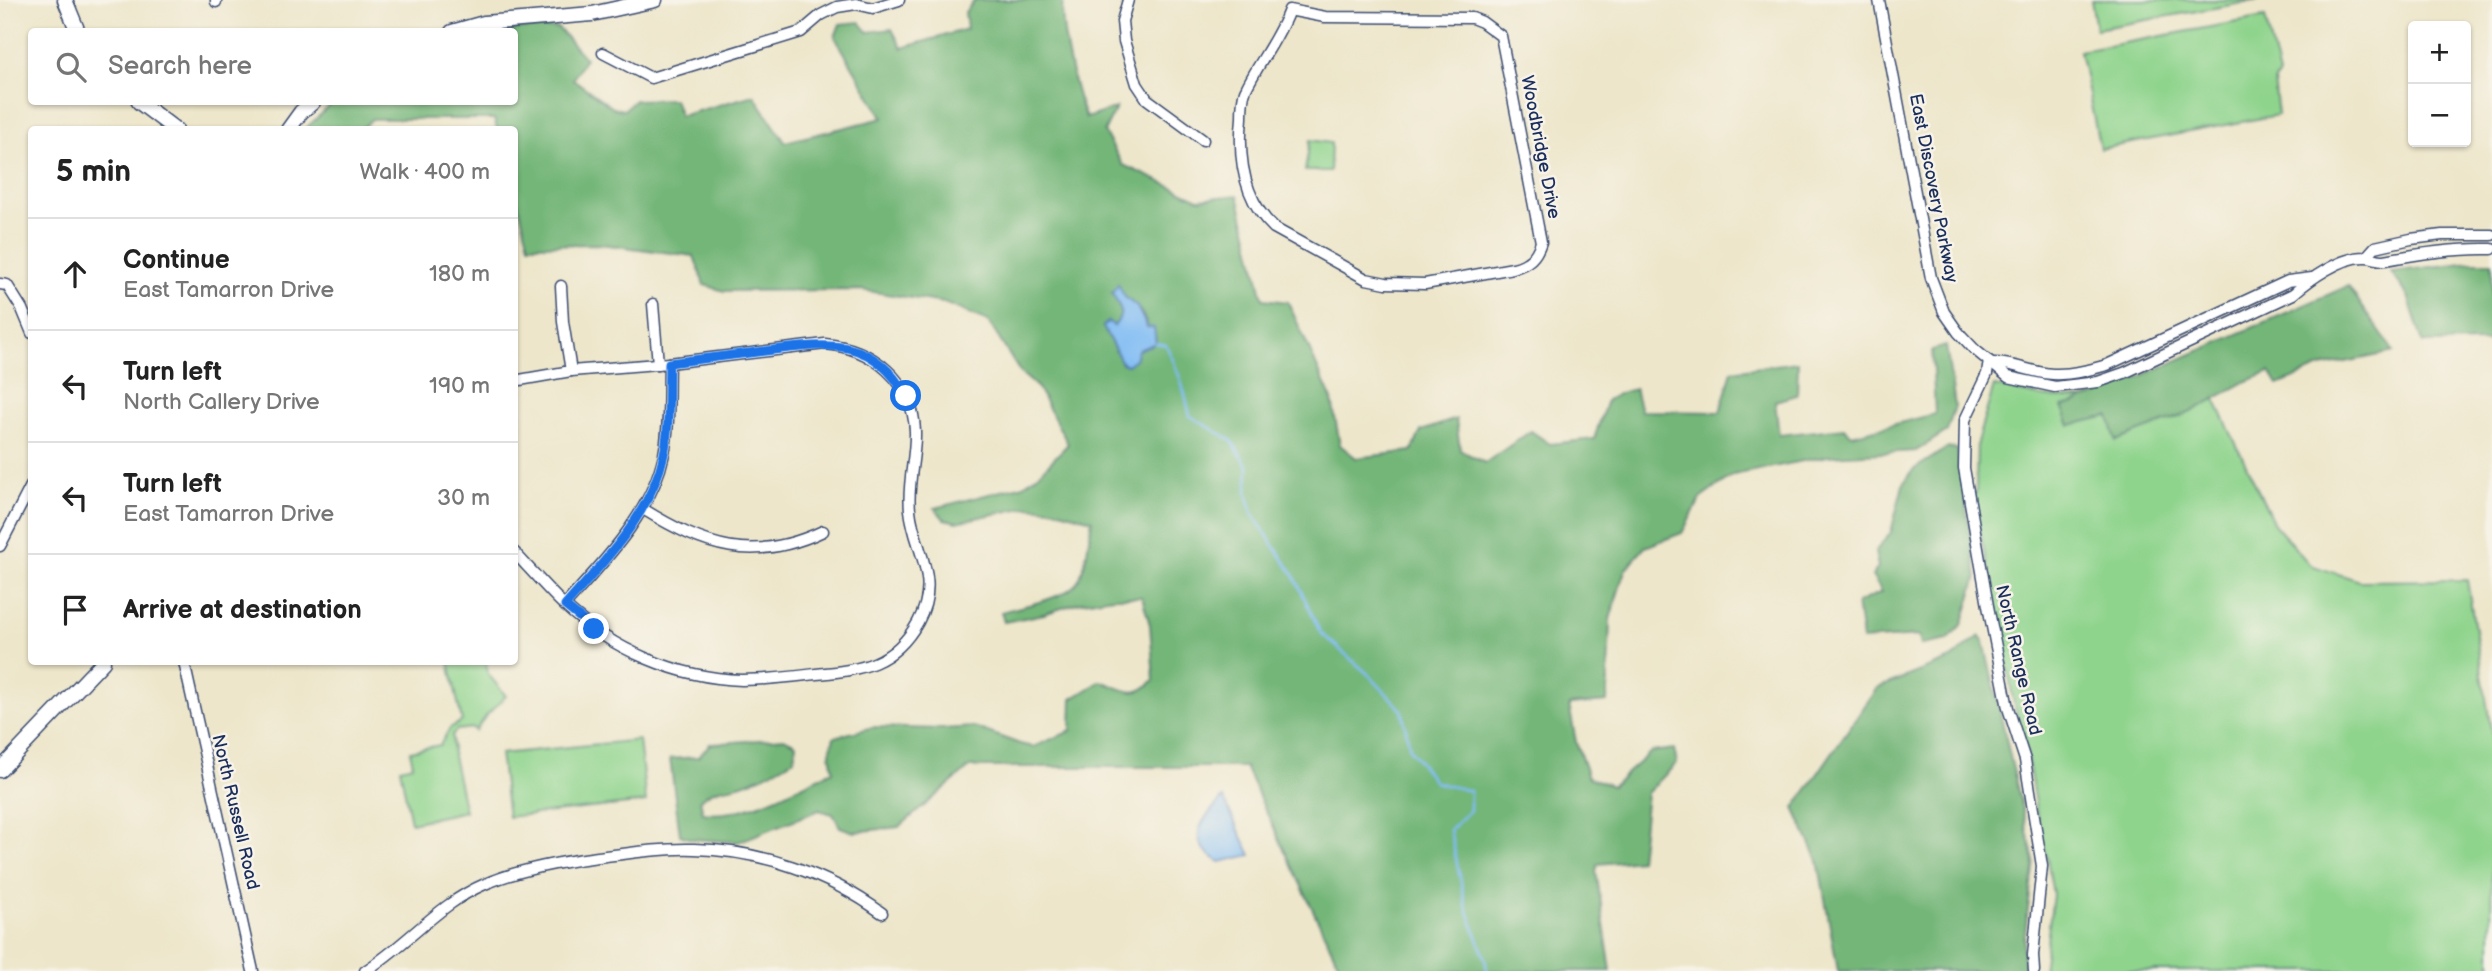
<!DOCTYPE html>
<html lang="en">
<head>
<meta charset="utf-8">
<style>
  body { margin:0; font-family:"Balsamiq Sans",sans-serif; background:#f6f6f6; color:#222 }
  .controls { position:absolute; right:21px; top:21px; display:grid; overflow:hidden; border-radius:7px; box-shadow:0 2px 5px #0004 }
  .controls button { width:63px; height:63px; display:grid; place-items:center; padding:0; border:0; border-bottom:2px solid #e0e0e0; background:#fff; color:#222; font:35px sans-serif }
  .stop { position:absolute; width:21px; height:21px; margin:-16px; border:5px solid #1a73e8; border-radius:50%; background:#fff }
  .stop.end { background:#1a73e8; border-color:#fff; box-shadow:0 2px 7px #0008 }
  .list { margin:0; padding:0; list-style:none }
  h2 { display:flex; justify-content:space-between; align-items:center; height:91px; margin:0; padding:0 28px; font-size:30px }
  h2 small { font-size:23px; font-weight:400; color:#767676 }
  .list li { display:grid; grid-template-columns:46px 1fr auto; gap:21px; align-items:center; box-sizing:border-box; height:112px; padding:0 28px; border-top:2px solid #e0e0e0 }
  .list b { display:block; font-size:26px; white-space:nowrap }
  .list p { margin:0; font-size:23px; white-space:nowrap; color:#767676 }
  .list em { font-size:23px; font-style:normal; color:#767676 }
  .icon { flex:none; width:38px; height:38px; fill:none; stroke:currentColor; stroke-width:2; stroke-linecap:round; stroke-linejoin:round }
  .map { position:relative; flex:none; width:2492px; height:971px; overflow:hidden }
  .search { position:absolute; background:#fff; box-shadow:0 2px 5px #0004; left:28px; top:28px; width:490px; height:77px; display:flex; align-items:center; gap:18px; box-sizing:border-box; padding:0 24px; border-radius:7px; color:#767676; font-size:26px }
  .panel { position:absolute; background:#fff; box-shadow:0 2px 5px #0004; left:28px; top:126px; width:490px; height:539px; border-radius:7px }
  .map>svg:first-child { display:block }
  .green { fill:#8fd48d; stroke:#558276; stroke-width:2 }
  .forest { fill:#73b678; stroke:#47726b; stroke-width:2; fill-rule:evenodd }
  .water { fill:#82bdf4; stroke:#4e76a9; stroke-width:2 }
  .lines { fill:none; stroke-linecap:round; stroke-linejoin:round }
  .stream { stroke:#82bdf4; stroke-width:2.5 }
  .minor-casing { stroke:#3a4a6e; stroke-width:13 }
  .major-casing { stroke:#3a4a6e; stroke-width:17 }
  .minor { stroke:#fff; stroke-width:10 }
  .major { stroke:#fff; stroke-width:14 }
  .route { stroke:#1a73e8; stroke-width:9 }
  .labels { text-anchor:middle; stroke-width:5; stroke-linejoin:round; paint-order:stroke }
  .street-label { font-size:18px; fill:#1b2f5e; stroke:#f7f3e8 }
</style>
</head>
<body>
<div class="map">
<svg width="2492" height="971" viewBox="0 0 2492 971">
  <rect width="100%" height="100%" fill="#f7f3e8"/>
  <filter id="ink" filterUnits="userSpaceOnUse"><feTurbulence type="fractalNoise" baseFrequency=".0143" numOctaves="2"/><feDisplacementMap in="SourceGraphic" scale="14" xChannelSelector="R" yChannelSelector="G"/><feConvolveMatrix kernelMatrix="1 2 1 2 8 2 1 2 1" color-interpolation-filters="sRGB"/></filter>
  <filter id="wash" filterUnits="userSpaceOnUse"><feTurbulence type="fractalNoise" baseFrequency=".00686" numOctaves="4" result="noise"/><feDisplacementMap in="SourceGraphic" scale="28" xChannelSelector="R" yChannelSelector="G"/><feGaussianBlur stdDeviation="1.57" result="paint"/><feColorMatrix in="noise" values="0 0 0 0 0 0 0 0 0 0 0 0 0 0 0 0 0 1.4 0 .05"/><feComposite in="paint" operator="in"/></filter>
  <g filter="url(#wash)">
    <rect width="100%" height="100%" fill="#ede6ca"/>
    <g class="green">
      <path d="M2091,0H2259L2096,29Z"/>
      <path d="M2265,17L2279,75L2274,81L2278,115L2100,149L2080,51Z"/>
      <path d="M1310,140L1331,143L1330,171H1305Z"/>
      <path d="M2194,355L2274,524L2310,565L2360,581L2467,580L2492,736L2491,971H2043L2053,895L2047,857L2039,827L2025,744L2014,704L1998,614L1973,500L1976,491L1977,442L1994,386L2042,397L2098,400Z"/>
      <path d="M449,662H486L488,674L506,696L485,717L475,731L473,728L457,730L452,735L453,756L465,811L411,823L400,768L413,765L410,751L440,745L450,728L462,721Z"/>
      <path d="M639,740L646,802L508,817L500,754Z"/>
    </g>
    <g class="forest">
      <path d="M975,0H1063C1059,25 1075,95 1086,118L1116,108L1104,132L1123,165L1199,199L1238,195L1263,299L1288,302L1332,400L1340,445L1356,458L1412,451L1421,431L1456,419L1460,450L1485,463L1531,431L1550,444L1594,439L1607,400L1620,393L1635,389L1641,411L1720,412L1732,371L1798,362L1797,395L1775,401L1779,435L1844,428L1852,435L1935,414L1932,350L1946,346L1955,406L1947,431L1916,451L1828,456L1733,475L1701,498L1682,533L1645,547L1625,570L1610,619L1607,702L1569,705L1576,742L1588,777L1612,786L1651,752L1674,749L1677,763L1647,793L1640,860L1598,864L1596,871L1611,971H1342L1245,767H970L899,827L854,832L840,827L833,814L819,810L738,842L691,839L680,835L670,759L698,757L710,744L784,738L796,744L794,759C778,769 760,778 742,784C724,790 715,786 700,800L703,813C744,819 796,787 833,771L830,752L834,737L874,727L942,729L974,727L1020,744L1033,747L1071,731L1072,699L1101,681C1123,689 1135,701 1154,680L1150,625L1142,597H1113L1077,603L1044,614L1004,622L1001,612C1019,607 1062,599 1075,585C1086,574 1089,537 1092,520L1053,509L1027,507L957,522L944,519L935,508L1024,485L1042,471L1068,444L1038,388L1020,372L988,321L944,303L861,290L724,291L704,285L694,256L600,244L529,245L515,192L514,130L497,129L494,119H372L361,129L304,130L334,102H514V32L489,31L498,29L558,28L585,58L573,79L613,108L624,110L635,100L674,99L680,116L754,95L785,142L883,118L835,37L840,24L860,22L868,32L892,29L902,48L967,29L965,12ZM1112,293C1128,297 1146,311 1147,329C1147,334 1144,341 1143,346L1137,350L1135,359L1122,363L1103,327L1108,322L1114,326C1126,312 1120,308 1112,293Z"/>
      <path d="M2471,262H2492V342L2423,343L2408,296L2391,272Z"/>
      <path d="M2348,286L2394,352L2321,367L2278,385L2270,372L2245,382L2189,413L2116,441L2109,416L2070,425L2062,407L2100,394Z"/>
      <path d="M1947,448L1957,449L1977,577L1962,625L1948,640L1921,645L1919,636L1862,640L1857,603L1882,592L1872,576L1878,567L1875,552L1891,532L1903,485L1913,470Z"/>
      <path d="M1980,636L1984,642L2034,861L2023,948L2024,971H1838L1818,860L1794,808L1877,688L1951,659Z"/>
    </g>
    <g class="water">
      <path d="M1118,284L1125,297L1137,307L1147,327L1154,328L1156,343L1138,350L1135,359L1127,365L1122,363L1103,327L1108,321L1114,326C1126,312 1120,308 1112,293Z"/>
      <path d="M1223,798L1251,855L1220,862C1183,841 1201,820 1223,798Z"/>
    </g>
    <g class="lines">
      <path class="stream" d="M1156,343L1166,345C1178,368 1185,391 1190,416L1231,440L1248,467L1247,493L1253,515L1294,575L1320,632L1368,674L1402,710L1410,749L1434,782L1470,791V810L1450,830L1466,906L1485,958L1487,971"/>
    </g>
  </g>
  <g filter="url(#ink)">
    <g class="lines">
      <defs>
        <g id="minor">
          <path d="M216,0V2"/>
          <path d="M1128,0L1122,21L1124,41L1137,84L1147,99L1203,140"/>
          <path d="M1879,0L1931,278L1944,312L1958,332L1974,349L2008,377L2055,387L2098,382L2124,373L2293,294C2310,279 2341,257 2364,257C2372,256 2377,261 2385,260C2421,253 2455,248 2492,249"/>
          <path d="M1289,10L1325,17L1472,18L1482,22L1501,36L1541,242C1536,257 1529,264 1513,268L1425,284L1386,283L1366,279L1274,228C1243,199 1238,158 1242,118C1242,109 1242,99 1245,91C1258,63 1278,40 1289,10Z"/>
          <path d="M603,53L651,78L801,32L821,15L837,7L856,4L873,8L899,0"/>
          <path d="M2367,256L2375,247L2411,239L2442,235H2492"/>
          <path d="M0,284L7,285L22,309L32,333"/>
          <path d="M561,286L563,322L571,371"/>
          <path d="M653,304L658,364"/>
          <path d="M1989,361L1987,374L1965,420L1964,468L1988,606L2008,708L2025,760L2042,866L2033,955L2034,971"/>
          <path d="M1993,363C2015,363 2032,373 2053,374C2071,375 2089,370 2107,365L2288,281L2312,278"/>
          <path d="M514,381L571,371L669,363L825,344C873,348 913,381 915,431C916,457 907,483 910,510C914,551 942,577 918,622C894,665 861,670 816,674C791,677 767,680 742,680C677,678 613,650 565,606C547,589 531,570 514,552"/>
          <path d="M643,509C705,547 753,564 823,531"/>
          <path d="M0,546L32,484"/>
          <path d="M565,605C604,561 651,515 664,454C670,425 668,393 669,363"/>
          <path d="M184,662L253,971"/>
          <path d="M365,971C407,945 438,904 485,884C520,869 560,862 598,857C630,853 662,848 694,849C760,850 829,874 882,913"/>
        </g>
        <g id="major">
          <path d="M65,0L78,32"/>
          <path d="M452,32L484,23L592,14L655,0"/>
          <path d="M139,102L176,130"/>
          <path d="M288,130L301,112L313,102"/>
          <path d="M0,770L103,662"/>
        </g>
      </defs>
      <use href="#minor" class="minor-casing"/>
      <use href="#major" class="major-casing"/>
      <use href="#minor" class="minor"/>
      <use href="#major" class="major"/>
    </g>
  </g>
  <g class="lines" filter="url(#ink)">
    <path class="route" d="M594,629L565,606C604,561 651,515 664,454C670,425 668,393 669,363C701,359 733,355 765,351C824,344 872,334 906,396"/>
  </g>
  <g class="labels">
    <g class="street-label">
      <text transform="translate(1541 147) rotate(79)" y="6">Woodbridge Drive</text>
      <text transform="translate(1934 188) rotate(79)" y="6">East Discovery Parkway</text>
      <text transform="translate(2019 660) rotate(77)" y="6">North Range Road</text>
      <text transform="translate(236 812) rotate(77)" y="6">North Russell Road</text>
    </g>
  </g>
</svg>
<div class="controls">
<button>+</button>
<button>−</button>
</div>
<div class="stop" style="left:906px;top:396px"></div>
<div class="stop end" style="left:594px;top:629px"></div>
<div class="search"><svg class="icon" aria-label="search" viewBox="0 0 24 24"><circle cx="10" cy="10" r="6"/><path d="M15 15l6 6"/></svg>Search here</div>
<section class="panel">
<h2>5 min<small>Walk · 400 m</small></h2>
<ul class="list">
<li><svg class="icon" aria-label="ahead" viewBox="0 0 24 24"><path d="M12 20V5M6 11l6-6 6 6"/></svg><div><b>Continue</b><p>East Tamarron Drive</p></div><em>180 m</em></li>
<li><svg class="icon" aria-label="left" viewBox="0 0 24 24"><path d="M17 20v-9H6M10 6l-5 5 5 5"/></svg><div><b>Turn left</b><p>North Callery Drive</p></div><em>190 m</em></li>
<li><svg class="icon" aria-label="left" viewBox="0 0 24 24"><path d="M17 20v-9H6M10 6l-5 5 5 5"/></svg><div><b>Turn left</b><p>East Tamarron Drive</p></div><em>30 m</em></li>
<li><svg class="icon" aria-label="arrive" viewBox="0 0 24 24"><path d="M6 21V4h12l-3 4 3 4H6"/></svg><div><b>Arrive at destination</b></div></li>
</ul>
</section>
</div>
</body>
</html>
